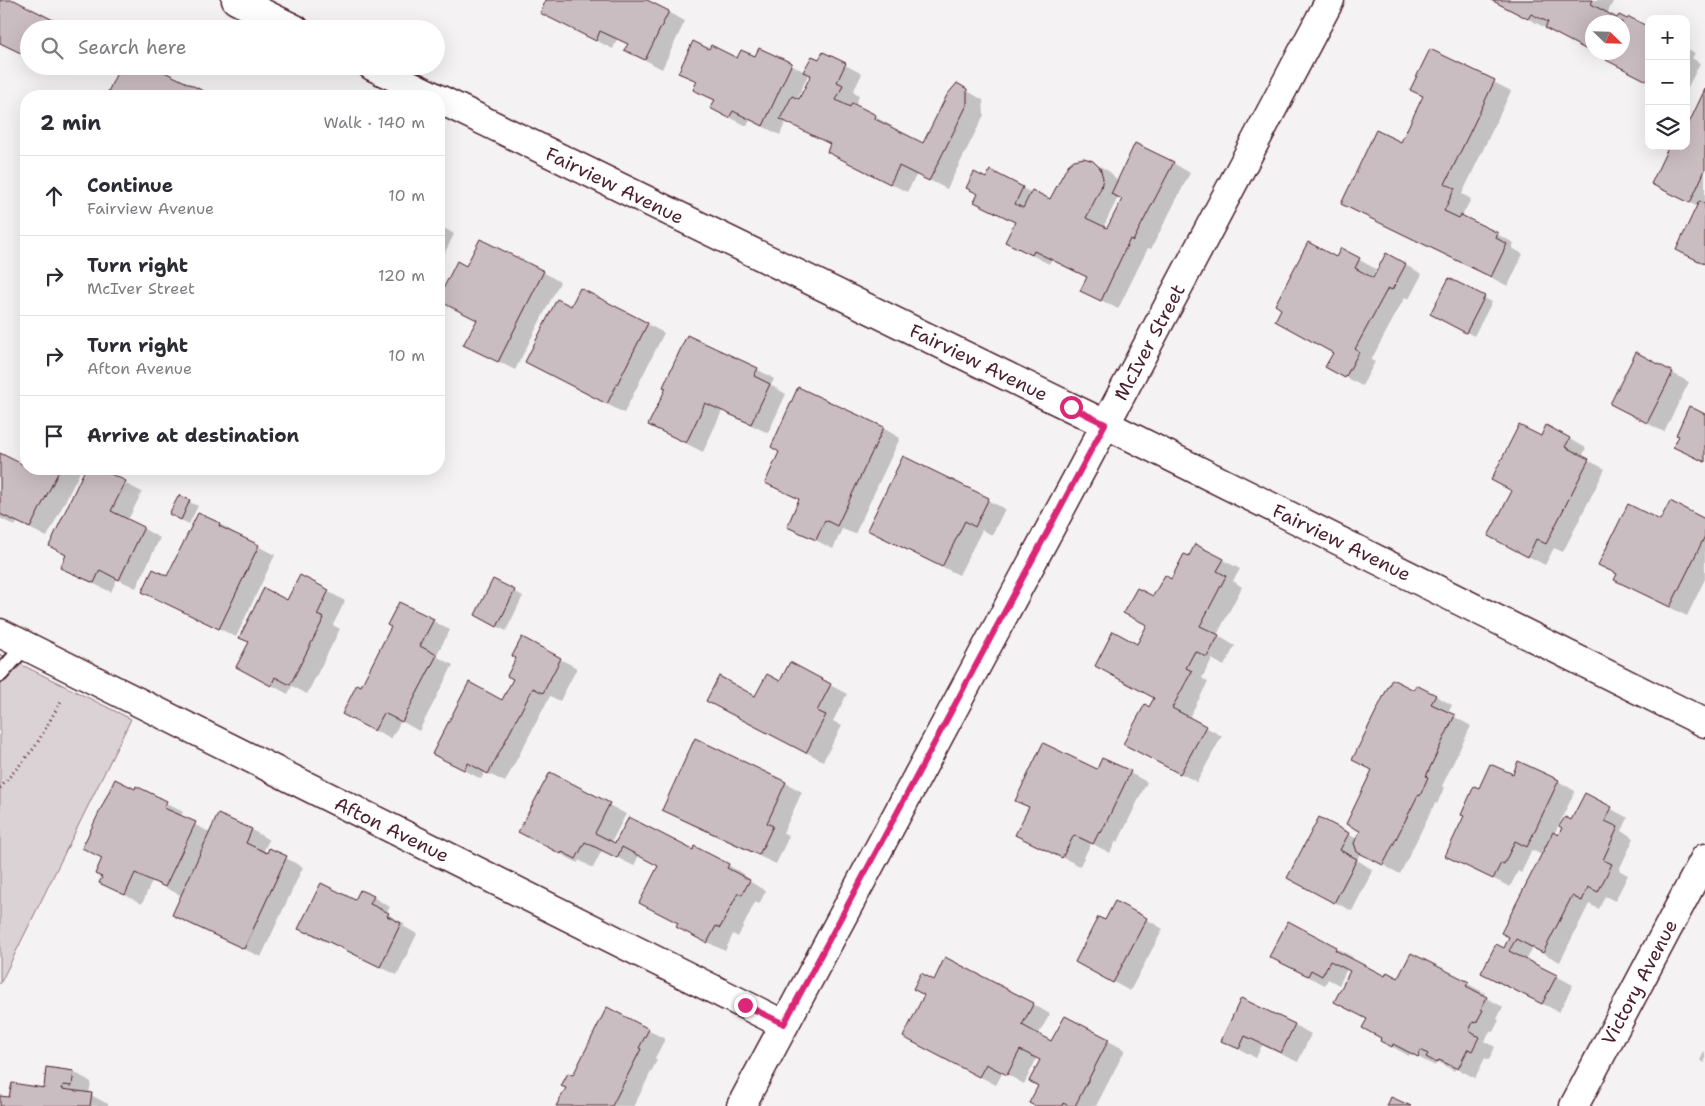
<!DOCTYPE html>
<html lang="en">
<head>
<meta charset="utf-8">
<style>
  body { margin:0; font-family:"Shantell Sans",sans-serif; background:#f7f7f7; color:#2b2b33 }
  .controls { position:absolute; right:15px; top:15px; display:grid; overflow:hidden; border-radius:10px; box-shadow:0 5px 20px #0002 }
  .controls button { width:45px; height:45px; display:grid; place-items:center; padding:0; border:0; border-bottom:1px solid #e1e1e2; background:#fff; color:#2b2b33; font:25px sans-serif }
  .compass { position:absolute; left:1585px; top:15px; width:45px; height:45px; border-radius:50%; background:#fff; box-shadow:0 5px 20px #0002; rotate:113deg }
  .stop { position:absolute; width:15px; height:15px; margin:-11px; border:4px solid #db2777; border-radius:50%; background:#fff }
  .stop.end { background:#db2777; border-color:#fff; box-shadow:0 1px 5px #0008 }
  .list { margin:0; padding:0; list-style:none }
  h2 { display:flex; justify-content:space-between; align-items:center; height:65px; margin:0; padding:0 20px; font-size:21px }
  h2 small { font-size:16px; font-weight:400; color:#7c7c81 }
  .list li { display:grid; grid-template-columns:32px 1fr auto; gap:15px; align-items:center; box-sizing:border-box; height:80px; padding:0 20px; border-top:1px solid #e1e1e2 }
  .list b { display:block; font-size:19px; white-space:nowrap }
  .list p { margin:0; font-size:16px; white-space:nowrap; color:#7c7c81 }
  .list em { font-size:16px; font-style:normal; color:#7c7c81 }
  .icon { flex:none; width:28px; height:28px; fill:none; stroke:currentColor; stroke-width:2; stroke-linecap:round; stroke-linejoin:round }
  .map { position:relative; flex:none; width:1705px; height:1106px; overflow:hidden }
  .search { position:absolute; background:#fff; box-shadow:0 5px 20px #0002; left:20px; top:20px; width:425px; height:55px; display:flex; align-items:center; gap:12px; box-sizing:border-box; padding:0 18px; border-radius:28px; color:#7c7c81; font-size:19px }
  .panel { position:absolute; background:#fff; box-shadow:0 5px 20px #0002; left:20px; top:90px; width:425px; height:385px; border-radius:20px }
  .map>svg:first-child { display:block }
  .green { fill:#dbd2d5; stroke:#927880 }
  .shadow { fill:#0003; fill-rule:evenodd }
  .building { fill:#cabdc1; stroke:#4a1f2b }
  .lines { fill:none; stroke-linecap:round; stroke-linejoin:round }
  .service-casing { stroke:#4a1f2b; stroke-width:19 }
  .minor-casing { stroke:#4a1f2b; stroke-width:31 }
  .path { stroke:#4a1f2b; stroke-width:3; stroke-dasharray:1 4; stroke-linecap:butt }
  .service { stroke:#fff; stroke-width:15 }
  .minor { stroke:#fff; stroke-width:28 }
  .route { stroke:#db2777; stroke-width:6 }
  .labels { text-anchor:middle; stroke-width:4.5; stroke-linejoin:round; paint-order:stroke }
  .street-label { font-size:19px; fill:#4a1f2b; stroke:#fff }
</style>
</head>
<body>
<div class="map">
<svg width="1705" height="1106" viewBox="0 0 1705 1106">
  <rect width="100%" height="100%" fill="#f4f2f2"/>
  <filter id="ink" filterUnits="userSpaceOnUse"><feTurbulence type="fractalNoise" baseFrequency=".02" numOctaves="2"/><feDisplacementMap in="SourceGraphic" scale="10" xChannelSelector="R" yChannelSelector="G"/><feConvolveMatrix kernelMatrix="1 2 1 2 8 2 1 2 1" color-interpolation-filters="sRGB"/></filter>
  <g filter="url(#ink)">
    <path class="green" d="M0,654L131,719L0,984Z"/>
    <g class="shadow">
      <path d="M0,0H11L66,29H29V57L0,43Z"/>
      <path d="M547,0H644L685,21L662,69L626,50L629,45L617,39L613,49L542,13Z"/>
      <path d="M1492,0H1614L1607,14L1617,20L1649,29V82ZM1592,22H1622V52H1592Z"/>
      <path d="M760,49L805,72L819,61L823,53L862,74L853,92L859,96L855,106L892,126L891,128L924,144L957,85L983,100L984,115L947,189L917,174L907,192L845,161L831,145L786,121L780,135L750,120L747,126L729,117L715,101L694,89L697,82L680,72L710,51L738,59L756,58ZM809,73L812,75L800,100L797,99Z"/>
      <path d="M1686,49L1695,53L1692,58L1700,63L1686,91Z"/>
      <path d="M1431,50L1511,91L1462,194L1471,199L1462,216L1514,243L1512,248L1523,254L1508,286L1342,204L1401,143L1424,96Z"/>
      <path d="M149,66L212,96H118L109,91Z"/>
      <path d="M1705,92V264L1678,249L1698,207L1652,184L1686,146L1689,127Z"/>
      <path d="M1093,162L1110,172L1118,181L1173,163L1190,173L1151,249L1148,248L1118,309L1082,290L1088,278L1051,260L1049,264L1006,242L1016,223L992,211L987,180L990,172L1032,193L1051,201ZM1118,197L1123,200L1108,230L1103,228Z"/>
      <path d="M439,225L454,234L439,265Z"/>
      <path d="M1341,250L1376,269L1371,279L1373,280L1387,255L1422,274L1409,299L1405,297L1371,360L1375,362L1362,386L1344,376L1334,353L1336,259Z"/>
      <path d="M458,263L467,267L543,272L560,282L515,370L465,345L478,320L439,299Z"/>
      <path d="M1449,279L1492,302L1474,336L1440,318Z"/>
      <path d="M572,308L647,324L664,333L624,413L526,362Z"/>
      <path d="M1637,354L1689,382L1664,432L1628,413Z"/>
      <path d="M757,369L774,379L771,385L786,394L768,433L722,411L703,452L650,425Z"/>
      <path d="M1705,415V463L1675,447Z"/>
      <path d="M1547,427L1586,448L1582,457L1605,469L1563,552L1554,548L1545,565L1490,536Z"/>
      <path d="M883,428L900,438L855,534L842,529L833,549L788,526L800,500L766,482Z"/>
      <path d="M0,454L25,467L26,464V469H75L80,472L47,537L17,522L15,526L0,518Z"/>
      <path d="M904,458L1005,509L992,535L982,530L959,575L885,539Z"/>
      <path d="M87,469H97L142,492L128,520L160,538L136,588L117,579L111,592L79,577L62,567L67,556L50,546Z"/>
      <path d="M179,497L198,506L189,524L179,519Z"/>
      <path d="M1705,520V579L1687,616L1615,580L1618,575L1599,564L1661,521Z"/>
      <path d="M220,524L236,534V535L275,555L236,637L144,591L168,578Z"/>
      <path d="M1223,560L1240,569L1233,581L1242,587L1217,635L1235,646L1224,666L1212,659L1202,678L1208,682L1189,718L1222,736L1197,782L1142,753L1150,708L1155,698L1137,645L1148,625L1154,598L1172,580Z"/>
      <path d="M301,576L345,601L333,625L340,629L307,694L292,686L288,694L254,676Z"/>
      <path d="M494,581L523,596L506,631L476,615Z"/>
      <path d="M400,603L450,630L436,656L453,665L419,731L401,721L391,739L360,723L361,688L393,627Z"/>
      <path d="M518,658L560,659L577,668L560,701L550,696L505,782L485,772L481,779L434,754L503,701L514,679Z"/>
      <path d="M790,664L847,694L833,721L842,726L823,761L725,710L756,698L780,683Z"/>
      <path d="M1414,691L1436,696L1452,705L1448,713L1471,726L1442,786L1444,788L1437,804L1435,803L1400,874L1360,853L1357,860L1373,870L1352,911L1305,887L1348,834L1357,839L1361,831L1373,771L1354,760Z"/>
      <path d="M696,740L786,783L802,792L783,833L789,836L776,864L680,819L663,809Z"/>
      <path d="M1097,771L1130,773L1147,782L1118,842L1116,841L1110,853L1091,843L1080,866L1016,835L1030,808L1016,800Z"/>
      <path d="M550,774L626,814L611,843L694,852L728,865L745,875L744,878L766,891L759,904L755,902L738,937L733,934L725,951L695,936L679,923L659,866L639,855L634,866L602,850L593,868L579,860L578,863L537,841Z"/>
      <path d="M1514,776L1558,781L1575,791L1554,835L1559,837L1572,822L1585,795L1628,818L1622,831L1634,838L1619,870L1628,875L1615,901L1605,896L1599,909L1589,904L1560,962L1533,948L1526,960L1573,985L1559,1012L1499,982L1504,950L1542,855L1532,850L1521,873L1518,871L1510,887L1446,855L1480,789Z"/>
      <path d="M136,788L183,812L180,817L211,833L219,815L252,830L269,840L263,852L268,854L270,850L303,867L261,957L190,924L174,914L182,896L152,881L142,904L101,882Z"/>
      <path d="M373,897L390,907L386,913L405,924L403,926L417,934L397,975L326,941L325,942L300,928Z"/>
      <path d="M1146,919L1163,929L1130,991L1093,971L1105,922Z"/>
      <path d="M1336,948L1353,957L1352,960L1385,977L1398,980L1411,954L1468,984L1485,993L1483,996L1503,1007L1497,1019L1499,1020L1493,1032L1490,1031L1485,1041L1495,1047L1489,1060L1485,1058L1475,1078L1456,1068L1454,1071L1437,1061L1435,1066L1410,1053L1409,1056L1382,1041L1383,1039L1368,1020L1351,971L1347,969L1339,985L1328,979L1325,985L1287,966Z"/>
      <path d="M934,982L1033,1004L1050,1014L1038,1035L1052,1042L1065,1017L1125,1050L1096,1106H1037L1041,1061L1037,1058L1024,1084L1003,1072L996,1085L921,1046Z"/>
      <path d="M608,1009L665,1039L655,1058L657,1060L634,1106H558Z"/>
      <path d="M1295,1025L1311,1034L1298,1062L1262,1045L1256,1058L1223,1040Z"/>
      <path d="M1705,1050V1063L1700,1060Z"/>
      <path d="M48,1068L74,1072L91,1082L89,1094L108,1104V1106H0V1097L10,1098L45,1090Z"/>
    </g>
    <g class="building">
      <path d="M0,0H14L55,21L51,29H29V57L0,43Z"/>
      <path d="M546,0H647L669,11L645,60L624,50L628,44L600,31L596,41L540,13Z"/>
      <path d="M1491,0H1593L1591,4L1617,18L1619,15L1627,19L1629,17L1649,27V82L1606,60L1607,57L1600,54L1622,52V22H1592V48L1591,52L1545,28L1548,22L1531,14L1528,19Z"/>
      <path d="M693,41L709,49L711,45L737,58L741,50L755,56L759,48L792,63L763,126L733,111L729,118L710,108L715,100L693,90L697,81L678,73Z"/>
      <path d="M1430,49L1495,80L1445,184L1455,188L1444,211L1459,218L1461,215L1498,233L1496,238L1507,244L1491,277L1341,204L1376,130L1401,142L1423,96L1410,90Z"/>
      <path d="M823,52L846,63L837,82L843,85L836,100L850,107L852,103L876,115L875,119L923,143L947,95L957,83L967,89V105L929,181L899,166L890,184L827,152L830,144L780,119L792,96L799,99L811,75L803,72L812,56L819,59Z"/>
      <path d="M120,66H152L214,96H117L108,92Z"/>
      <path d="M1705,89V170L1690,203L1651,184L1668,148L1665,146H1686V124L1688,125Z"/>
      <path d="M1135,143L1174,162L1133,241L1130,239L1101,301L1080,291L1087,277L1034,251L1032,255L1005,242L1015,222L974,202L978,194L966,188L974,172L986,178L990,170L1023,187L1015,204L1023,208L1032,190L1050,199L1068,165L1074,160L1084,158L1093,161L1100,168L1103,178L1101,188L1086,218L1107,228L1122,199L1111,194Z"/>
      <path d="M1699,201L1705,204V264L1676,250Z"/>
      <path d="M480,239L544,271L498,362L463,345L477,320L439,301V297L457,261L466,266Z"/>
      <path d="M1308,242L1336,257L1341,248L1360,258L1355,268L1373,278L1386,253L1406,264L1392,290L1388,288L1355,349L1359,352L1345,378L1325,367L1333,353L1275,321L1281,309L1275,305Z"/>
      <path d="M1449,278L1485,296L1466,333L1430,314Z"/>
      <path d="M580,288L648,323L607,404L525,362L557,299L571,306Z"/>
      <path d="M687,335L758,368L754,376L770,384L751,424L705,403L686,443L648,425L666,388L663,387Z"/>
      <path d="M1636,352L1673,372L1647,423L1610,404Z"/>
      <path d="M798,387L884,427L837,526L825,520L816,540L787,527L799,499L765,483L779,452L771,447Z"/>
      <path d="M1689,406L1705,414V462L1673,447L1679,436L1676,435Z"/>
      <path d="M1519,425L1541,436L1546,425L1570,438L1565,447L1589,459L1546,544L1536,539L1528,557L1488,536L1512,491L1491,480Z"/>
      <path d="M0,453L24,465L26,461V469H60L30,528L0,514Z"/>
      <path d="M903,456L989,498L975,527L965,521L942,567L867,530Z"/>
      <path d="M85,469H100L126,481L111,511L144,527L119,580L100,570L94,583L60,568L66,555L49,546Z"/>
      <path d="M179,495L190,500L181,520L169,514Z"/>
      <path d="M1670,501L1705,519V536L1670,607L1614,580L1617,574L1598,565L1628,504L1660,520Z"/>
      <path d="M198,513L220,523L219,526L259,545L219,629L142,592L153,569L167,576Z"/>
      <path d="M1195,544L1224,559L1217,571L1226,576L1200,626L1219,635L1207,657L1195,651L1186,668L1192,671L1172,708L1206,726L1180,774L1123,744L1145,704L1149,707L1154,698L1095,666L1113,631L1137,644L1147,625L1123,613L1137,588L1153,596L1165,575L1171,579L1184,554L1189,556Z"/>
      <path d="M300,575L329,590L317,615L324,618L290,685L275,677L271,686L236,667L249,642L239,638L264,588L287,600Z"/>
      <path d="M493,579L515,590L497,627L475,615Z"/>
      <path d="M399,602L434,619L420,646L437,655L402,722L384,713L374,731L342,714L357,684L361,686L391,627L387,625Z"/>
      <path d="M522,637L561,658L543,693L533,688L488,774L468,763L464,770L432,754L469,682L502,700L513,679L507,676L516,658L512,656Z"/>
      <path d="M790,662L831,684L817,711L826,715L806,753L706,701L719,676L755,696L767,674L780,681Z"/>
      <path d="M1392,679L1414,690L1416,685L1436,695L1431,704L1455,715L1426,776L1428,777L1420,796L1418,795L1383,865L1357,852L1354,843L1360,831L1346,824L1372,770L1352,760Z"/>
      <path d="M695,738L786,782L767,823L773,826L759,855L662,810Z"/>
      <path d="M1043,743L1097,769L1102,758L1131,771L1101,833L1099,832L1093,844L1074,835L1062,858L1015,835L1029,807L1015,801Z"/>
      <path d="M1518,761L1559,780L1527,847L1515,841L1504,864L1501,863L1493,879L1445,856L1464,816L1461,815L1474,786L1479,788L1490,764L1513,774Z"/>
      <path d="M550,772L610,803L595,833L615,843L629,817L693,850L694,846L729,864L727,868L750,880L742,895L738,893L720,928L716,926L707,943L676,927L678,923L639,903L658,866L622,847L617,858L585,842L576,859L562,852L561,854L518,832Z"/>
      <path d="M115,779L135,789L136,786L167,801L164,808L196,822L165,887L135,873L125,895L99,883L102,877L95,874L102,858L82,848Z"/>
      <path d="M1585,793L1612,807L1605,821L1618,827L1603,860L1612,864L1598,892L1588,887L1582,901L1572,896L1543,953L1516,939L1509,951L1557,975L1542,1004L1481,973L1496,944L1504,948L1509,937L1501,933L1553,832L1558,835L1562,828L1559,826L1565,817L1571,820Z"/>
      <path d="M218,814L252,829L246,843L267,853L269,848L287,856L244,949L172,915Z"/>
      <path d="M1319,817L1349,833L1340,850L1357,859L1334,903L1287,878Z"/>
      <path d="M321,883L355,900L360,890L374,896L370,904L389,913L387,916L401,923L380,967L309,932L308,933L298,929Z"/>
      <path d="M1115,901L1147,918L1113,983L1075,962L1098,917L1105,920Z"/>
      <path d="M1288,921L1337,947L1335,950L1385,976L1387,972L1398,978L1411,953L1469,982L1466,986L1487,997L1481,1009L1483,1010L1476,1023L1473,1022L1469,1031L1479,1037L1472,1051L1468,1049L1458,1069L1439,1060L1437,1063L1426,1057L1428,1054L1421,1050L1418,1057L1393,1044L1392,1047L1380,1041L1381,1038L1362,1028L1367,1019L1334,1002L1350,971L1330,961L1322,976L1311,970L1308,976L1269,957Z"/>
      <path d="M945,957L1034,1003L1022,1025L1051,1041L1065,1016L1109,1039L1075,1106H1069L1063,1103L1062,1106H1035L1029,1103L1038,1086L1029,1081L1040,1060L1020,1050L1007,1075L986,1064L979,1077L903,1037L924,995L913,989L921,973L934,980Z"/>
      <path d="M1241,998L1295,1024L1281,1053L1245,1036L1239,1049L1221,1041Z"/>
      <path d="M607,1007L649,1029L639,1048L641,1049L612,1106H556L566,1088L561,1086L568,1073L573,1075Z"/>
      <path d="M46,1067L74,1071L72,1086L63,1085L62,1089L92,1093L90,1106H0V1096L9,1097L12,1083L44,1088Z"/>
      <path d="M1391,1097L1411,1106H1387Z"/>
    </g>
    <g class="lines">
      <defs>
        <path id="service" d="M0,674L25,646"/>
        <g id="minor">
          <path d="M236,0L295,29"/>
          <path d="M372,66L433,96"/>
          <path d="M439,99L1105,424L1705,723"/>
          <path d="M0,633L783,1024"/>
          <path d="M741,1106L1083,467L1330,0"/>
          <path d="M1574,1106L1705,858"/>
        </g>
      </defs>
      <use href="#service" class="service-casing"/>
      <use href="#minor" class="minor-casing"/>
      <path class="path" d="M0,788L35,747L61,701"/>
      <use href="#service" class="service"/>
      <use href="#minor" class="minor"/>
    </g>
  </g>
  <g class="lines" filter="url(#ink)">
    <path class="route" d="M745,1005L784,1024L1105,424L1071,407"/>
  </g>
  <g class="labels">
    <g class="street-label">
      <text transform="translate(615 185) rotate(26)" y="7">Fairview Avenue</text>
      <text transform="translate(1149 342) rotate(-62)" y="7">McIver Street</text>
      <text transform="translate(979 362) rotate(26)" y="7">Fairview Avenue</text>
      <text transform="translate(1342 542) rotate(26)" y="7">Fairview Avenue</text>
      <text transform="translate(392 829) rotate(26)" y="7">Afton Avenue</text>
      <text transform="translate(1639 982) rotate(-62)" y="7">Victory Avenue</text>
    </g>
  </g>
</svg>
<div class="controls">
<button>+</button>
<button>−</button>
<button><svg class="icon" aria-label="layers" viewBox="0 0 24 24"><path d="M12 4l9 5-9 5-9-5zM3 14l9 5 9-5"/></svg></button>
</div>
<svg class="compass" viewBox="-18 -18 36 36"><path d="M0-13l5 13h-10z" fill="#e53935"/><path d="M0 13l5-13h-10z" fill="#7c7c81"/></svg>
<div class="stop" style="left:1071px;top:407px"></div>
<div class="stop end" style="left:745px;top:1005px"></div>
<div class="search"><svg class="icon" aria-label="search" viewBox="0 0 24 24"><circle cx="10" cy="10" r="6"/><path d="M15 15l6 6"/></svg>Search here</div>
<section class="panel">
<h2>2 min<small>Walk · 140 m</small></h2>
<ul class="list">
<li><svg class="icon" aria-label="ahead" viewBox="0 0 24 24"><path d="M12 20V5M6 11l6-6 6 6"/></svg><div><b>Continue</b><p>Fairview Avenue</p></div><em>10 m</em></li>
<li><svg class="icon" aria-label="right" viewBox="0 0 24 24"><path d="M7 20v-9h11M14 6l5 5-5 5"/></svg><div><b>Turn right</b><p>McIver Street</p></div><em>120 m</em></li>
<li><svg class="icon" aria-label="right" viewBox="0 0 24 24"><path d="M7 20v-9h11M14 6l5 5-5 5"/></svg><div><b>Turn right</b><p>Afton Avenue</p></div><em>10 m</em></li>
<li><svg class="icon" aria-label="arrive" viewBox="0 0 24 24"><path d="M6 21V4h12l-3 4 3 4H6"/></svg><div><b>Arrive at destination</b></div></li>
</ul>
</section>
</div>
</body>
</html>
